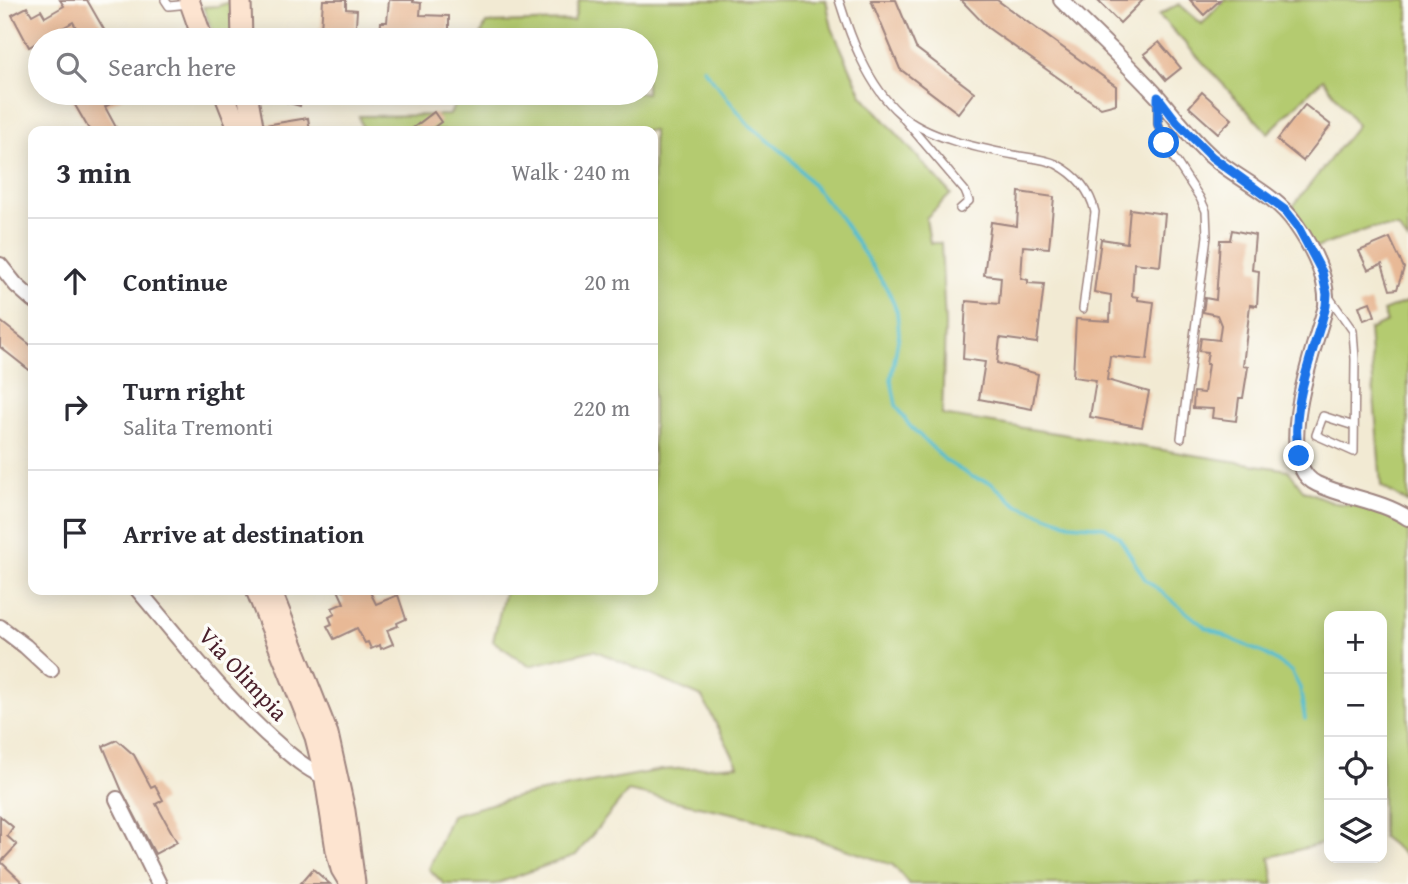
<!DOCTYPE html>
<html lang="en">
<head>
<meta charset="utf-8">
<style>
  body { margin:0; font-family:"Gentium Book Plus",serif; background:#f7f7f7; color:#2b2b33 }
  .controls { position:absolute; right:21px; bottom:21px; display:grid; overflow:hidden; border-radius:14px; box-shadow:0 4px 18px #0003 }
  .controls button { width:63px; height:63px; display:grid; place-items:center; padding:0; border:0; border-bottom:2px solid #e1e1e2; background:#fff; color:#2b2b33; font:35px sans-serif }
  .stop { position:absolute; width:21px; height:21px; margin:-16px; border:5px solid #1a73e8; border-radius:50%; background:#fff }
  .stop.end { background:#1a73e8; border-color:#fff; box-shadow:0 2px 7px #0008 }
  .list { margin:0; padding:0; list-style:none }
  h2 { display:flex; justify-content:space-between; align-items:center; height:91px; margin:0; padding:0 28px; font-size:30px }
  h2 small { font-size:23px; font-weight:400; color:#7c7c81 }
  .list li { display:grid; grid-template-columns:46px 1fr auto; gap:21px; align-items:center; box-sizing:border-box; height:126px; padding:0 28px; border-top:2px solid #e1e1e2 }
  .list b { display:block; font-size:26px; white-space:nowrap }
  .list p { margin:0; font-size:23px; white-space:nowrap; color:#7c7c81 }
  .list em { font-size:23px; font-style:normal; color:#7c7c81 }
  .icon { flex:none; width:38px; height:38px; fill:none; stroke:currentColor; stroke-width:2; stroke-linecap:round; stroke-linejoin:round }
  .map { position:relative; flex:none; width:1408px; height:884px; overflow:hidden }
  .search { position:absolute; background:#fff; box-shadow:0 4px 18px #0003; left:28px; top:28px; width:630px; height:77px; display:flex; align-items:center; gap:18px; box-sizing:border-box; padding:0 24px; border-radius:38px; color:#7c7c81; font-size:26px }
  .panel { position:absolute; background:#fff; box-shadow:0 4px 18px #0003; left:28px; top:126px; width:630px; height:469px; border-radius:14px }
  .map>svg:first-child { display:block }
  .green { fill:#b4cb70; stroke:#7f754e; stroke-width:2 }
  .lines { fill:none; stroke-linecap:round; stroke-linejoin:round }
  .stream { stroke:#54bed0; stroke-width:3.5 }
  .building { fill:#e8b996 }
  .lane-casing { stroke:#9e847f; stroke-width:10 }
  .street-casing { stroke:#9e847f; stroke-width:18 }
  .secondary-casing { stroke:#9e847f; stroke-width:23 }
  .lane { stroke:#fff; stroke-width:7 }
  .street { stroke:#fff; stroke-width:14 }
  .secondary { stroke:#fde4d0; stroke-width:19 }
  .route { stroke:#1a73e8; stroke-width:9 }
  .labels { text-anchor:middle; stroke-width:7; stroke-linejoin:round; paint-order:stroke }
  .street-label { font-size:24px; fill:#4a1f2b; stroke:#fdfcf7 }
</style>
</head>
<body>
<div class="map">
<svg width="1408" height="884" viewBox="0 0 1408 884">
  <rect width="100%" height="100%" fill="#fdfcf7"/>
  <filter id="ink" filterUnits="userSpaceOnUse"><feTurbulence type="fractalNoise" baseFrequency=".0143" numOctaves="2"/><feDisplacementMap in="SourceGraphic" scale="14" xChannelSelector="R" yChannelSelector="G"/><feConvolveMatrix kernelMatrix="1 2 1 2 8 2 1 2 1" color-interpolation-filters="sRGB"/></filter>
  <filter id="wash" filterUnits="userSpaceOnUse"><feTurbulence type="fractalNoise" baseFrequency=".00686" numOctaves="4" result="noise"/><feDisplacementMap in="SourceGraphic" scale="28" xChannelSelector="R" yChannelSelector="G"/><feGaussianBlur stdDeviation="1.57" result="paint"/><feColorMatrix in="noise" values="0 0 0 0 0 0 0 0 0 0 0 0 0 0 0 0 0 1.4 0 .05"/><feComposite in="paint" operator="in"/></filter>
  <g filter="url(#wash)">
    <rect width="100%" height="100%" fill="#f2ead3"/>
    <g class="green">
      <path d="M579,0H826L832,28L862,95L951,194L926,218L930,243H941L945,325L942,415L1288,470L1303,490L1335,503L1360,506L1386,515L1408,530V857L1382,837V616H1329V842L1270,857L1274,884H909L893,865L750,817L628,791L576,855L495,884H444L429,869L451,815L520,796L661,770L738,765L702,697L594,650L529,666L493,641L505,590H653V131H363L359,116L450,115L459,93H646V40H479L486,23L574,21Z"/>
      <path d="M1224,0H1408V241L1398,228H1371L1313,249L1290,210L1357,125L1323,79L1268,133L1159,15L1179,4L1202,24Z"/>
      <path d="M233,1L234,40H216L203,7L218,6Z"/>
      <path d="M1408,301V503L1381,486L1369,330L1387,322L1383,311Z"/>
    </g>
    <g class="lines">
      <path class="stream" d="M703,68L748,124L789,157L840,217L889,292L897,312L899,334L891,379L896,405L909,425L946,461L972,477L991,483L1017,505L1070,524L1105,527L1119,537L1145,579L1205,627L1267,655L1291,671L1300,688L1305,719"/>
    </g>
    <g id="blocks">
      <g class="building">
        <path d="M60,0H87L110,40H83L73,22L29,47L12,15L27,7L32,15L41,10L45,17L64,6Z"/>
        <path d="M323,0H346V9L357,10L355,40H316L318,28L321,29Z"/>
        <path d="M389,0H413V2L421,3L420,15L449,16V40H380L381,22H387Z"/>
        <path d="M871,0H896L916,48L974,92L958,113L900,69Z"/>
        <path d="M961,0H997L1116,86V104L1101,108L988,28Z"/>
        <path d="M1097,0H1143L1120,23Z"/>
        <path d="M1190,0H1220L1204,15Z"/>
        <path d="M1159,42L1181,68L1166,80L1144,54Z"/>
        <path d="M1202,92L1232,119L1218,133L1189,107Z"/>
        <path d="M68,93H130L105,107L118,131H90Z"/>
        <path d="M266,93H303L300,106L265,96Z"/>
        <path d="M1305,105L1331,125L1303,161L1277,140Z"/>
        <path d="M434,112L441,122L429,131H409Z"/>
        <path d="M308,118L310,131H266L265,125Z"/>
        <path d="M1019,192L1054,197L1049,248L1023,246L1021,278L1028,280V283L1044,284L1037,343L1000,338L997,363L1038,374L1032,409L979,399L985,362L963,359L966,301L999,304L1001,277L984,275L991,222L1017,226Z"/>
        <path d="M1130,209L1165,214L1160,266L1134,263L1132,296L1138,297V300L1154,302L1147,360L1110,356L1107,380L1149,392L1142,427L1090,417L1096,380L1073,377L1076,319L1110,321L1111,295L1094,292L1101,239L1127,243Z"/>
        <path d="M1232,230L1255,235L1252,270L1259,271L1257,306L1250,305L1243,366L1248,367L1243,398H1239L1236,421L1212,418L1213,409L1193,408L1194,392L1204,393L1208,364H1206L1208,352L1199,351L1201,338L1219,340L1221,325L1217,315L1203,312L1205,298L1216,300L1220,240H1230Z"/>
        <path d="M1390,238L1404,268L1397,289L1390,290L1382,264L1368,270L1359,251Z"/>
        <path d="M1370,302L1375,316L1364,320L1359,306Z"/>
        <path d="M0,321L33,347V373L0,347Z"/>
        <path d="M338,590H369L376,604L398,595L406,619L397,623L398,626L387,630L393,644L381,649L380,645L371,649L368,642L365,643L357,628L334,639L327,626L332,624L329,617L335,614L332,608L344,603Z"/>
        <path d="M117,740L134,755L151,787L155,785L163,800L156,804L177,842L155,854L122,791L103,746Z"/>
        <path d="M0,816L13,827L7,836L17,845L1,862L24,884H0Z"/>
        <path d="M313,869L330,884H300Z"/>
      </g>
    </g>
  </g>
  <g filter="url(#ink)">
    <use href="#blocks" fill-opacity="0" stroke="#9e847f" stroke-width="2"/>
    <g class="lines">
      <defs>
        <g id="lane">
          <path d="M165,0L169,6L189,4"/>
          <path d="M839,0C851,39 868,85 899,113C927,139 983,149 1019,156C1031,158 1045,159 1056,164C1077,175 1090,190 1095,212L1083,309"/>
          <path d="M1158,101V124L1164,143L1200,198L1206,211L1207,236L1181,438"/>
          <path d="M903,118L965,191L969,201L960,209"/>
          <path d="M1327,294L1353,331L1355,359L1354,452L1316,435L1323,416L1354,426"/>
        </g>
        <g id="street">
          <path d="M1061,0C1093,32 1128,64 1159,98C1176,118 1192,140 1212,157C1239,180 1275,194 1295,223C1312,247 1328,277 1326,306C1316,343 1270,462 1317,484C1347,498 1380,500 1408,518"/>
          <path d="M0,265L16,285L33,300"/>
          <path d="M138,590C184,644 227,701 281,747C296,760 312,773 331,779"/>
          <path d="M0,627L25,646L51,670"/>
          <path d="M117,799L159,884"/>
        </g>
        <g id="secondary">
          <path d="M189,0L203,40"/>
          <path d="M241,0L242,40"/>
          <path d="M224,93L239,131"/>
          <path d="M247,93L254,131"/>
          <path d="M256,590L315,737L324,773L336,850L341,869L350,884"/>
          <path d="M271,590L328,734L345,811L355,883"/>
        </g>
      </defs>
      <use href="#lane" class="lane-casing"/>
      <use href="#street" class="street-casing"/>
      <use href="#secondary" class="secondary-casing"/>
      <use href="#lane" class="lane"/>
      <use href="#street" class="street"/>
      <use href="#secondary" class="secondary"/>
    </g>
  </g>
  <g class="lines" filter="url(#ink)">
    <path class="route" d="M1164,143L1158,124V97L1177,122L1212,157L1286,211L1297,225L1322,272L1327,294L1326,306C1313,354 1289,407 1299,456"/>
  </g>
  <g class="labels">
    <g class="street-label">
      <text transform="translate(243 674) rotate(47)" y="8">Via Olimpia</text>
    </g>
  </g>
</svg>
<div class="controls">
<button>+</button>
<button>−</button>
<button><svg class="icon" aria-label="locate" viewBox="0 0 24 24"><circle cx="12" cy="12" r="6"/><path d="M12 2v4M12 18v4M2 12h4M18 12h4"/></svg></button>
<button><svg class="icon" aria-label="layers" viewBox="0 0 24 24"><path d="M12 4l9 5-9 5-9-5zM3 14l9 5 9-5"/></svg></button>
</div>
<div class="stop" style="left:1164px;top:143px"></div>
<div class="stop end" style="left:1299px;top:456px"></div>
<div class="search"><svg class="icon" aria-label="search" viewBox="0 0 24 24"><circle cx="10" cy="10" r="6"/><path d="M15 15l6 6"/></svg>Search here</div>
<section class="panel">
<h2>3 min<small>Walk · 240 m</small></h2>
<ul class="list">
<li><svg class="icon" aria-label="ahead" viewBox="0 0 24 24"><path d="M12 20V5M6 11l6-6 6 6"/></svg><div><b>Continue</b></div><em>20 m</em></li>
<li><svg class="icon" aria-label="right" viewBox="0 0 24 24"><path d="M7 20v-9h11M14 6l5 5-5 5"/></svg><div><b>Turn right</b><p>Salita Tremonti</p></div><em>220 m</em></li>
<li><svg class="icon" aria-label="arrive" viewBox="0 0 24 24"><path d="M6 21V4h12l-3 4 3 4H6"/></svg><div><b>Arrive at destination</b></div></li>
</ul>
</section>
</div>
</body>
</html>
